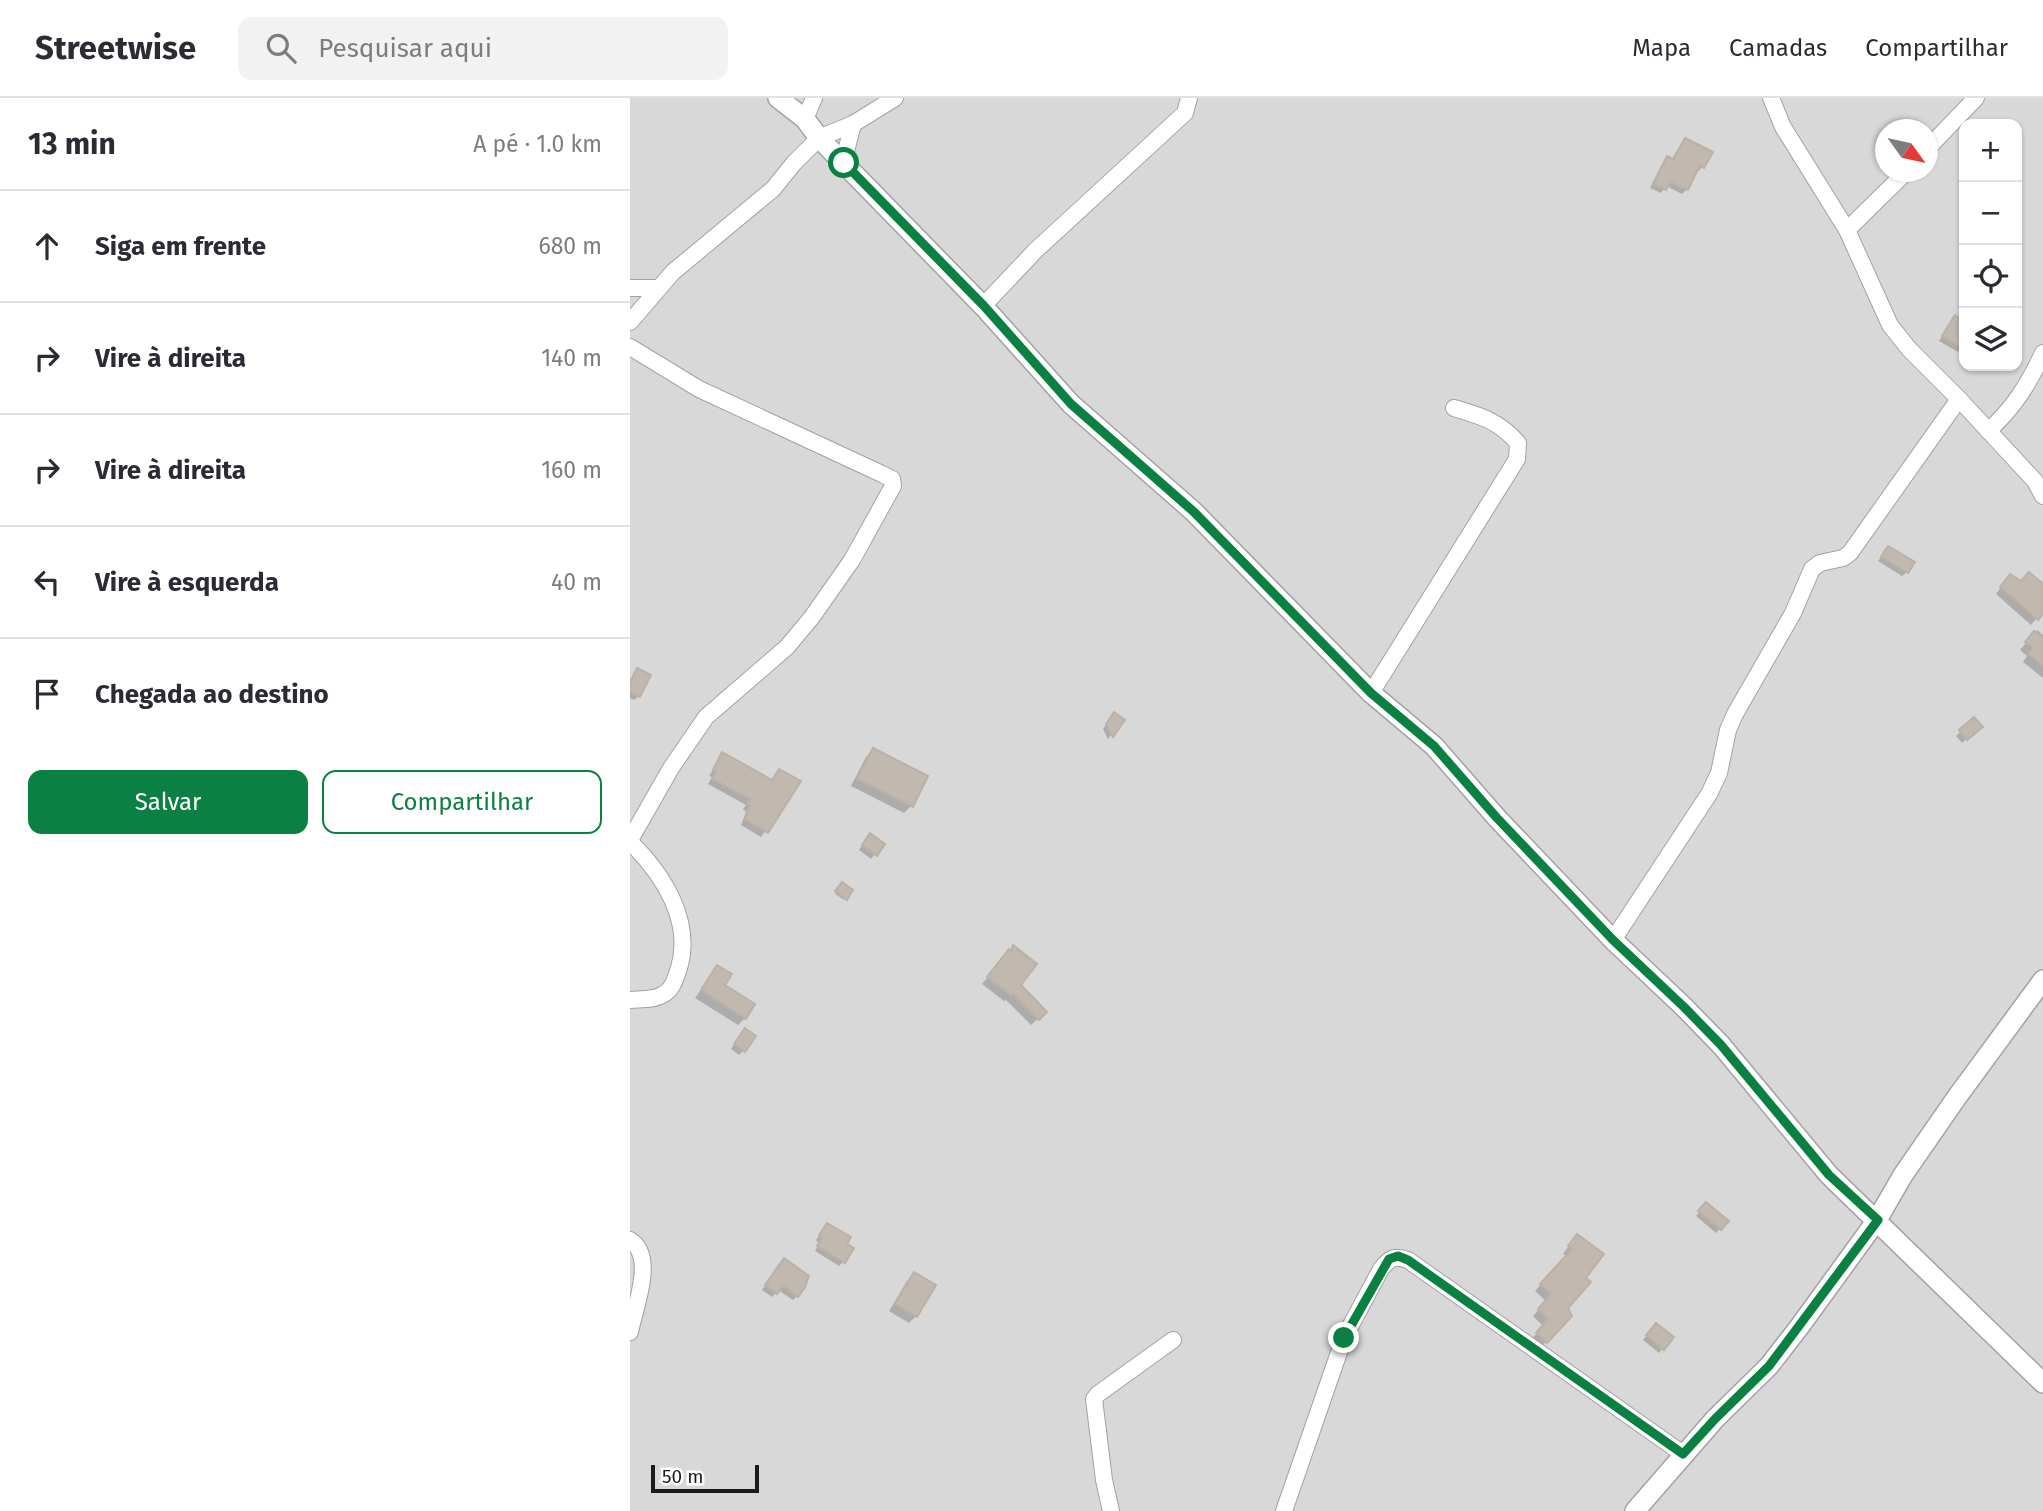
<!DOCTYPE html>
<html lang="pt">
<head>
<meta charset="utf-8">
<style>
  body { margin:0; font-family:"Fira Sans",sans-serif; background:#f2f2f3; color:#2b2b33 }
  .controls { position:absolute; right:21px; top:21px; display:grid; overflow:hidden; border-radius:14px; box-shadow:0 2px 5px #0004 }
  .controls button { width:63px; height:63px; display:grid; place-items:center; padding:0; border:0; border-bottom:2px solid #e1e1e2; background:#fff; color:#2b2b33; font:35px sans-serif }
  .compass { position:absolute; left:1245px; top:21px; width:63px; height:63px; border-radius:50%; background:#fff; box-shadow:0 2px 5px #0004; rotate:123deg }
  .scale { position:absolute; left:21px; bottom:18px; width:108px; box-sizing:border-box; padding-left:7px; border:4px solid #1b1b1b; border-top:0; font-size:19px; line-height:24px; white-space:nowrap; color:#1b1b1b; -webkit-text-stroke:5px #fff; paint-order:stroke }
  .stop { position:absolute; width:21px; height:21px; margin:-16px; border:5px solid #0b8043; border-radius:50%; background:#fff }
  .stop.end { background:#0b8043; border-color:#fff; box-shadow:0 2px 7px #0008 }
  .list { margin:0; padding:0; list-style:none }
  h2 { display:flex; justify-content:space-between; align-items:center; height:91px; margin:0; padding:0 28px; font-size:30px }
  h2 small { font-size:23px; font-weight:400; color:#7c7c81 }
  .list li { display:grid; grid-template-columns:46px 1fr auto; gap:21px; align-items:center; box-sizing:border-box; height:112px; padding:0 28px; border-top:2px solid #e1e1e2 }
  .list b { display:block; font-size:26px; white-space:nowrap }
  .list em { font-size:23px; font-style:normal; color:#7c7c81 }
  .actions { display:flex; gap:14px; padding:21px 28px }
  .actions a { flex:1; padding:16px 0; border:2px solid #0b8043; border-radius:14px; text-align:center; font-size:24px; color:#0b8043 }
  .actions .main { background:#0b8043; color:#fff }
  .icon { flex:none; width:38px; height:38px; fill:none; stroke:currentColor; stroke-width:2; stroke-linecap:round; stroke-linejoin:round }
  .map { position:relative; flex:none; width:1413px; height:1413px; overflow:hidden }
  header { display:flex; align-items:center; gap:42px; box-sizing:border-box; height:98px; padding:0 35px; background:#fff; border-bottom:2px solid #e1e1e2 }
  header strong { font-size:33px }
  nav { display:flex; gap:38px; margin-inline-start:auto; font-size:24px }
  .search { width:490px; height:63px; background:#f2f2f3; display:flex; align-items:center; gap:18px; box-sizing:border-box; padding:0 24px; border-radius:14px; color:#7c7c81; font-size:26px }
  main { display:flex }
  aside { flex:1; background:#fff }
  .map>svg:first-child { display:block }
  .residential { fill:#d9d8d8; fill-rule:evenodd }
  .shadow { fill:#0003 }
  .building { fill:#c1b8b0; stroke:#bdb0a4; stroke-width:2 }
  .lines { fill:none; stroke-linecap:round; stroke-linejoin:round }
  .minor-casing { stroke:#a2a2a2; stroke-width:18 }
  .tertiary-casing { stroke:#a2a2a2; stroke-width:22 }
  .minor { stroke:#fff; stroke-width:16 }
  .tertiary { stroke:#fff; stroke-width:19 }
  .route { stroke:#0b8043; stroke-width:9 }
</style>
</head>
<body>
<header>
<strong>Streetwise</strong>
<div class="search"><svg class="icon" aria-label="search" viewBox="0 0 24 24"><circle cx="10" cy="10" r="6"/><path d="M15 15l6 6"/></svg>Pesquisar aqui</div>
<nav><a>Mapa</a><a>Camadas</a><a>Compartilhar</a></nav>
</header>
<main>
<aside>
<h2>13 min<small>A pé · 1.0 km</small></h2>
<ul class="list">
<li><svg class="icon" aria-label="ahead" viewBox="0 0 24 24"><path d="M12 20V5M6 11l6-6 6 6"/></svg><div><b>Siga em frente</b></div><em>680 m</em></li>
<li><svg class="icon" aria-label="right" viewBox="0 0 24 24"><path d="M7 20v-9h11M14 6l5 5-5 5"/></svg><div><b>Vire à direita</b></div><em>140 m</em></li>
<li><svg class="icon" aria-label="right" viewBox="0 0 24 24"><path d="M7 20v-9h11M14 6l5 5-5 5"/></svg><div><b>Vire à direita</b></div><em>160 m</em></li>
<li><svg class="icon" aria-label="left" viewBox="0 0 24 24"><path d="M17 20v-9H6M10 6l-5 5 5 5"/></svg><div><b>Vire à esquerda</b></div><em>40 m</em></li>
<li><svg class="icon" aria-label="arrive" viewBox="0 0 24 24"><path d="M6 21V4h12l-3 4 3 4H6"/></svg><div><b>Chegada ao destino</b></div></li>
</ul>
<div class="actions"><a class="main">Salvar</a><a>Compartilhar</a></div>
</aside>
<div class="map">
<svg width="1413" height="1413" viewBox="0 0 1413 1413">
  <rect width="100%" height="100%" fill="#ece9e1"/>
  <path class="residential" d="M0,0H1413V1413H0ZM1334,26H1387V268H1334ZM1255,32H1297V74H1255Z"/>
  <g class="shadow">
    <path d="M1055,42L1073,68L1069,73L1067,71L1057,91L1052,96L1036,88L1031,95L1020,90L1033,64L1038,60L1042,62Z"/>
    <path d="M1325,220L1334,225V246L1328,254L1309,243Z"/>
    <path d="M1258,450L1277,474L1272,478L1248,463Z"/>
    <path d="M1412,482L1413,513L1401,527L1366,496L1375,484L1409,485Z"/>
    <path d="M1407,532L1413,537V580L1393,564L1397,558L1390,552Z"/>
    <path d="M8,572L9,598L4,602L0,600V583Z"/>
    <path d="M480,621L492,622L478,641L473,631Z"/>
    <path d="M1344,621L1350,628L1332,645L1326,638Z"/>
    <path d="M243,652L281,708L274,715L221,688L236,659Z"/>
    <path d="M93,657L141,683L149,673L168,684L131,739L111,727L116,714L113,711L116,707L78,686L82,679L79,678Z"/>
    <path d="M236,742L245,756L241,761L229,752Z"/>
    <path d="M212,786L221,793L214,802L205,796Z"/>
    <path d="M383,849L388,887L415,914L401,927L376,902L374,903L352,886Z"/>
    <path d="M87,869L92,888L115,920L108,927L65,900Z"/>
    <path d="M111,937L113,953L109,957L101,951Z"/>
    <path d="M1076,1106L1096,1124L1086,1135L1066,1118Z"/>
    <path d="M197,1127L215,1146L213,1164L209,1168L185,1153L189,1146L186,1142Z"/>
    <path d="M941,1145L954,1180L936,1209L940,1218L910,1250L901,1242L913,1228L903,1218L916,1203L905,1193L937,1158L933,1156Z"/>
    <path d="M150,1167L167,1198L163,1202L148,1192L142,1199L132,1192Z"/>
    <path d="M284,1176L286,1218L279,1225L259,1213L277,1183Z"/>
    <path d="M1022,1231L1033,1250L1029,1255L1013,1242Z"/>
  </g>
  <g class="building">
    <path d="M1055,40L1083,54L1074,70L1070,67L1058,92L1040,84L1036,92L1023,86L1037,58L1043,61Z"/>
    <path d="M1325,217L1334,223V251L1312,238Z"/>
    <path d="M1258,448L1285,464L1278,475L1251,459Z"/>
    <path d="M1399,474L1413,486V516L1408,522L1370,489L1380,476L1391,483Z"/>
    <path d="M1404,533L1412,539L1413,538V568L1398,556L1403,550L1395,544Z"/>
    <path d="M7,570L21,577L10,599L0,594V584Z"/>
    <path d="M484,614L495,622L483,639L476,626Z"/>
    <path d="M1344,619L1353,629L1337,642L1329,632Z"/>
    <path d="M243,650L298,678L283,709L227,681Z"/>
    <path d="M92,654L142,682L149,671L171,683L138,735L115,721L118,714L117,713L120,708L117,706L120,701L82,681L86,674L83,672Z"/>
    <path d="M240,735L255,746L247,758L232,747Z"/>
    <path d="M212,784L223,792L217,802L205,793Z"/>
    <path d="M383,847L407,866L391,887L417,914L409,922L383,896L382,898L357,879L379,851L381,853Z"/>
    <path d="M87,867L102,876L95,887L125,906L116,921L71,892Z"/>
    <path d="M115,930L126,938L115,954L104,946Z"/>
    <path d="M1076,1104L1099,1123L1091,1132L1068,1113Z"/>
    <path d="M197,1125L221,1139L217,1146L224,1150L215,1165L187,1148L192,1140L189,1137Z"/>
    <path d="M947,1136L974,1156L956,1180L961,1184L938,1210L942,1218L917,1245L906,1235L918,1221L908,1211L921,1196L910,1186L942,1151L938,1148Z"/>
    <path d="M154,1160L179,1178L175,1189L168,1199L153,1188L147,1196L135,1187Z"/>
    <path d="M284,1174L306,1187L287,1219L265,1206Z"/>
    <path d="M1026,1225L1044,1239L1034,1252L1016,1237Z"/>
  </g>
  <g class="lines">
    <defs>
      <g id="minor">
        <path d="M1141,0L1153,29L1217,132L1260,227L1279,251L1329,301L1405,383L1413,398"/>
        <path d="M175,21L184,0"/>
        <path d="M1297,51L1346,0"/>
        <path d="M213,65L223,26"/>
        <path d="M1217,132L1276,74"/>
        <path d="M0,190H28"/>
        <path d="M353,208L405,153L555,15L559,0"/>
        <path d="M0,224L43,174L143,91L164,65L189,40L223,26L265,0"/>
        <path d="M0,249L69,291L252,376L262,381L263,388L222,462L182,519L157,549L76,619L41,670L0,742"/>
        <path d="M1358,333C1384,310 1399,285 1413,255"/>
        <path d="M741,595L887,361L888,345C869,323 851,318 824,310"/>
        <path d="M0,744C33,776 63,823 49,870C45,881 43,892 32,897C24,902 10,901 0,902"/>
        <path d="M983,842L1079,696L1089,675L1098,632L1105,616L1163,515L1182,471L1190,465L1213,460L1220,455L1329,301"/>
        <path d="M0,1142C26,1158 5,1209 0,1234"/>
        <path d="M481,1413L474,1382L464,1301L468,1296L543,1242"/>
        <path d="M654,1413L714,1240L751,1171C760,1160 764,1157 778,1162L1053,1356"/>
      </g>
      <g id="tertiary">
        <path d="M148,0L175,21L189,40L353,208L441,306L564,414L741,595L804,648L867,720L983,842L1054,909L1091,947L1199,1077L1413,1285"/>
        <path d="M1005,1413L1085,1321L1139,1268L1170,1228L1247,1122L1273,1077L1327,999L1413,882"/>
      </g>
    </defs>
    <use href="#minor" class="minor-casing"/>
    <use href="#tertiary" class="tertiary-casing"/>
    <use href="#minor" class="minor"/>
    <use href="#tertiary" class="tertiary"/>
  </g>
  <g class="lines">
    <path class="route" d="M214,65L354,208L441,306L564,414L741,595L804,648L867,720L983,842L1054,909L1091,947L1199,1077L1248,1122L1139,1268L1085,1321L1053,1356L778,1162L768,1158L759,1161L714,1240"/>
  </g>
</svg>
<div class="controls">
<button>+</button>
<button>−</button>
<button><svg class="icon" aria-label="locate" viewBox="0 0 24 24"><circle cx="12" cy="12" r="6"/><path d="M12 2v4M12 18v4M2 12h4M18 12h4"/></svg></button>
<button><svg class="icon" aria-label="layers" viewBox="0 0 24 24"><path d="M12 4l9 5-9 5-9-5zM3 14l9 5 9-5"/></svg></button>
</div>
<svg class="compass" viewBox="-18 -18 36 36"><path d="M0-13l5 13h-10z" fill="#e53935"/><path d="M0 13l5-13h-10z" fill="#7c7c81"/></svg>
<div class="scale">50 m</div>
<div class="stop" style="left:214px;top:65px"></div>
<div class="stop end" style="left:714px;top:1240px"></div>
</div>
</main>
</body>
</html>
